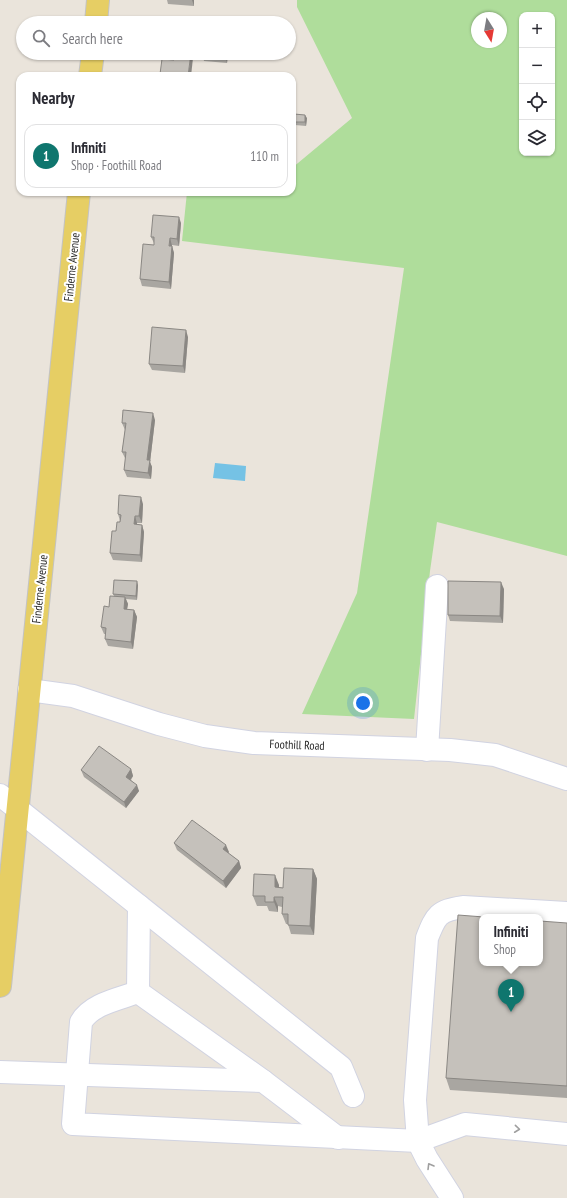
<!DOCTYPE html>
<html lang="en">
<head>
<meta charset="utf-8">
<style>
  body { margin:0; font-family:"PT Sans Narrow",sans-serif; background:#f2f2f3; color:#2b2b33 }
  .controls { position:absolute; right:12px; top:12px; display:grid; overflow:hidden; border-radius:8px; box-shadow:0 1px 3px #0004 }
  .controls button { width:36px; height:36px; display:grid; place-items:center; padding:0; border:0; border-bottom:1px solid #e1e1e2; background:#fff; color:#2b2b33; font:20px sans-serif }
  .compass { position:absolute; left:471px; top:12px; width:36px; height:36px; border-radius:50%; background:#fff; box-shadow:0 1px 3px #0004; rotate:169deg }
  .you { position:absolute; left:363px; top:703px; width:14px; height:14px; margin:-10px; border:3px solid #fff; border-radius:50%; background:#1a73e8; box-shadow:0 0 0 6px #1a73e833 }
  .badge { display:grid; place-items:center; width:26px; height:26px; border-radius:50%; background:#0f766e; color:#fff; font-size:13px; font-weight:700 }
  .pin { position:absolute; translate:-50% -33px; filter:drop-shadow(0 1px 2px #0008) }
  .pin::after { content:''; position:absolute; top:21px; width:14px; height:12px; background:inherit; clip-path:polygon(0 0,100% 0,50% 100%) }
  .popup { position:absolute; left:479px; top:914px; width:64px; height:52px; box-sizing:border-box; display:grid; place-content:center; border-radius:8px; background:#fff; filter:drop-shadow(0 1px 3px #0005); font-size:13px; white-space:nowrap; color:#7c7c81 }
  .popup b { font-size:15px; color:#2b2b33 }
  .popup::after { content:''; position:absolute; left:50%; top:100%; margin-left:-8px; border:8px solid transparent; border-top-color:#fff }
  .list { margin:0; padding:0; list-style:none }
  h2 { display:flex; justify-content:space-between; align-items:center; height:52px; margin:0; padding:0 16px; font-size:17px }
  h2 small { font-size:13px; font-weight:400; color:#7c7c81 }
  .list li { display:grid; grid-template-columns:26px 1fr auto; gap:12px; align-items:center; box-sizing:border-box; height:64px; margin:0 8px 8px; padding:0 8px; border:1px solid #e1e1e2; border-radius:12px }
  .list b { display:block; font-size:15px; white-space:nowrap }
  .list p { margin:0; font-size:13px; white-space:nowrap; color:#7c7c81 }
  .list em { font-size:13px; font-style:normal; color:#7c7c81 }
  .icon { flex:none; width:22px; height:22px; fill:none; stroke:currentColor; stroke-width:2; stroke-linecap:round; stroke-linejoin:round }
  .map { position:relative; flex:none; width:567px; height:1198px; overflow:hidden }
  .search { position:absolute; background:#fff; box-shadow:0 1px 3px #0004; left:16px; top:16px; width:280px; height:44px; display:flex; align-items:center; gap:10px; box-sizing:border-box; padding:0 14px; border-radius:22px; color:#7c7c81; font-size:15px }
  .panel { position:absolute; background:#fff; box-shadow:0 1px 3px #0004; left:16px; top:72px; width:280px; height:124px; border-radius:12px }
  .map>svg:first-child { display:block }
  .green { fill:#afdd9b; fill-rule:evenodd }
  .water { fill:#75c2e5 }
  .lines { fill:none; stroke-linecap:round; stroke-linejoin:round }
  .minor-casing { stroke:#d1d3e1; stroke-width:24 }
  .major-casing { stroke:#c3c3c3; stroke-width:24 }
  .minor { stroke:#fff; stroke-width:22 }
  .major { stroke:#e6ce64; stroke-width:22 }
  .wall { fill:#a9a6a1 }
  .shaded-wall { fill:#8a8783 }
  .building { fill:#c5c1bb; stroke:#8a8783 }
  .oneway { stroke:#9f9f9f }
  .labels { text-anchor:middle; stroke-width:4; stroke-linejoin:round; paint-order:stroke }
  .street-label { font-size:12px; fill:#292929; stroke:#fff }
</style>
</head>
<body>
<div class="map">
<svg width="567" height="1198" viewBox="0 0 567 1198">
  <rect width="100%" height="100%" fill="#eae4db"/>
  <path class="green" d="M297,0H567V556L437,522L430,571L414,719L302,714L357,593L404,268L182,241L187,192H292V168L352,118L297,7ZM522,15H552V153H522ZM477,18H501V42H477Z"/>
  <path class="water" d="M215,463L246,466L245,481L213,478Z"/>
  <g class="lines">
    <defs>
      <g id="minor">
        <path d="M29,690L73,696L159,724L205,736L254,743L450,750L495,755L567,779"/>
        <path d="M427,750L437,586"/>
        <path d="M0,795L341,1067L353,1096"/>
        <path d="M139,906L138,992L263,1081"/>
        <path d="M138,992C119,999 91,1004 81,1022L73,1124L418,1141L415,1100L427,938C436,915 438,911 463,907L567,913"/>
        <path d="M0,1072L263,1081L338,1138"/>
        <path d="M452,1198L427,1159L418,1141L465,1124L567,1134"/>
      </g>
      <g id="major">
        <path d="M96,23L98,0"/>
        <path d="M90,76L93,53"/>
        <path d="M0,986L79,192"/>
      </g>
    </defs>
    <use href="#minor" class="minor-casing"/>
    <use href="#major" class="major-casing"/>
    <use href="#minor" class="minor"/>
    <use href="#major" class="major"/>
  </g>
  <g class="wall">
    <path d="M167,0H194V6L168,4Z"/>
    <path d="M203,53H228L227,63L204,61L203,57Z"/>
    <path d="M307,118L306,126L295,125L293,122Z"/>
    <path d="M181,223L179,246L172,245V247L174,253L171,289L142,286L140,279L154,245V243L151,237Z"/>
    <path d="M188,337L185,373L152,370L149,364Z"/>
    <path d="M155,420L150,462L152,467L151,479L127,477L124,470L126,458H125L122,452L125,430L122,423Z"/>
    <path d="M143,504L142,523H137V525H142L144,532L142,562L113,560L110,553L116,531L120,521L118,514Z"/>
    <path d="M138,585L137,600L126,599L128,604L127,609L134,610L137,617L133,649L108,646L105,639L106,634H104L101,627L114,596L113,594Z"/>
    <path d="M504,589L503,623L450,621L448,615Z"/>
    <path d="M131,769L133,776L131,780L139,791L126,808L84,777L81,770Z"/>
    <path d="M174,843L229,852L228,853L239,861L241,868L226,888L177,850Z"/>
    <path d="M313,869L317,879L314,935L291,934L288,924H286L282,914V907L278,906V912L269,911L267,906H257L253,896L279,885V887L283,888Z"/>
    <path d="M567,923V1098L450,1090L446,1078Z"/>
  </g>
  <g class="shaded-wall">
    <path d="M192,0H194V6Z"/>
    <path d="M191,53H192L193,58L191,76H188Z"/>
    <path d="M227,53H228L227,63L226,59Z"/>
    <path d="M305,115L307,118L306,126L305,122Z"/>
    <path d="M179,217L181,223L179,246L177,239Z"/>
    <path d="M170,238L174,253L171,289L169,282Z"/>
    <path d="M186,330L188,337L185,373L183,366Z"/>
    <path d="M153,413L155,420L150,462L152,467L151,479L148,473L147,460Z"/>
    <path d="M141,497L143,504L142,523L139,516Z"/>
    <path d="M135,516L137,523L136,531L134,524Z"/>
    <path d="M142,525L144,532L142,562L140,555Z"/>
    <path d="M137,581L138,585L137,600L136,596Z"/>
    <path d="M501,582L504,589L503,623L500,616Z"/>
    <path d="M125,597L128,604L126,615L124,609Z"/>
    <path d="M134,610L137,617L133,649L131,642Z"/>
    <path d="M131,769L133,776L128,783L126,777Z"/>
    <path d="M137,785L139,791L126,808L124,802Z"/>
    <path d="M226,845L229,852L226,856L223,849Z"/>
    <path d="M239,861L241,868L226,888L223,881Z"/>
    <path d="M313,869L317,879L314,935L310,926Z"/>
    <path d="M275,875L279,885L278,897L275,887Z"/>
    <path d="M274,897L278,906V912L274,902Z"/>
  </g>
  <g class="building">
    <path d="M174,53H191L188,76H155V73L160,74L162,59L174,60Z"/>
    <path d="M203,53H227L226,59L203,57Z"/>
    <path d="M294,114L305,115V122H293Z"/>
    <path d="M153,215L179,217L177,239L170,238L169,246H172L169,282L140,279L143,244L154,245V237H151Z"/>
    <path d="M152,327L186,330L183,366L149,364Z"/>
    <path d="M123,410L153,413L147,460H150L148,473L124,470L126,452H122L126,423H122Z"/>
    <path d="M119,495L141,497L139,516H135L134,524L142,525L140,555L110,553L112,531H116L117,522H120L121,515L118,514Z"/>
    <path d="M114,580L137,581L136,596L113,594Z"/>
    <path d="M448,581L501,582L500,616L448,615Z"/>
    <path d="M110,596L125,597L124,609L134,610L131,642L105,639L106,628L101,627L104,606L109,607Z"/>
    <path d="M99,746L131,769L126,777L137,785L124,802L81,770Z"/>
    <path d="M192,820L226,845L223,849L239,861L223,881L174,843Z"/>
    <path d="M284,868L313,869L310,926L288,925V914H282L283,897H274V902H265V896H253L254,874L275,875V887L283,888Z"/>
    <path d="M458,915L484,917H482V963H540V921L567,923V1086L446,1078Z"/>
  </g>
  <defs><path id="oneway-chevron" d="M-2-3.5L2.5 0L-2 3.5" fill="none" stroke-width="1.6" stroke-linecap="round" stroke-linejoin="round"/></defs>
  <g class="oneway">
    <use href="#oneway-chevron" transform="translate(517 1129) rotate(6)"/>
    <use href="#oneway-chevron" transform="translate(430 1166) rotate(-121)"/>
  </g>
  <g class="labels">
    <g class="street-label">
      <text transform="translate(72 267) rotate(-84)" y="4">Finderne Avenue</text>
      <text transform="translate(40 589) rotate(-84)" y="4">Finderne Avenue</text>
      <text transform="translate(297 745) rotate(2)" y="4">Foothill Road</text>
    </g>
  </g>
</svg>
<div class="controls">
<button>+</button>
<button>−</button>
<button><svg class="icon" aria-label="locate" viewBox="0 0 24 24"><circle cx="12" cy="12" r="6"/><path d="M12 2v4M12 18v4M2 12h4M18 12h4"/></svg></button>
<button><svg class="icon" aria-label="layers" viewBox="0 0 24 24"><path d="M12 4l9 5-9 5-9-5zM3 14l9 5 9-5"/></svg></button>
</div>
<svg class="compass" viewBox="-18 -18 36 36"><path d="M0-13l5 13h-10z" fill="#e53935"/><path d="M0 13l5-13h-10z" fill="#7c7c81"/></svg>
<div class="you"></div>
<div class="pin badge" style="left:511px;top:1012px">1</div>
<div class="popup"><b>Infiniti</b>Shop</div>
<div class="search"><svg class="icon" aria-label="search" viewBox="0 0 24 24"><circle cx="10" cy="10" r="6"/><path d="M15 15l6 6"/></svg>Search here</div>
<section class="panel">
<h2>Nearby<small></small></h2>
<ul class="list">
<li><span class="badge">1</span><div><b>Infiniti</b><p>Shop · Foothill Road</p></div><em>110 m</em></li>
</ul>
</section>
</div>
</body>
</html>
